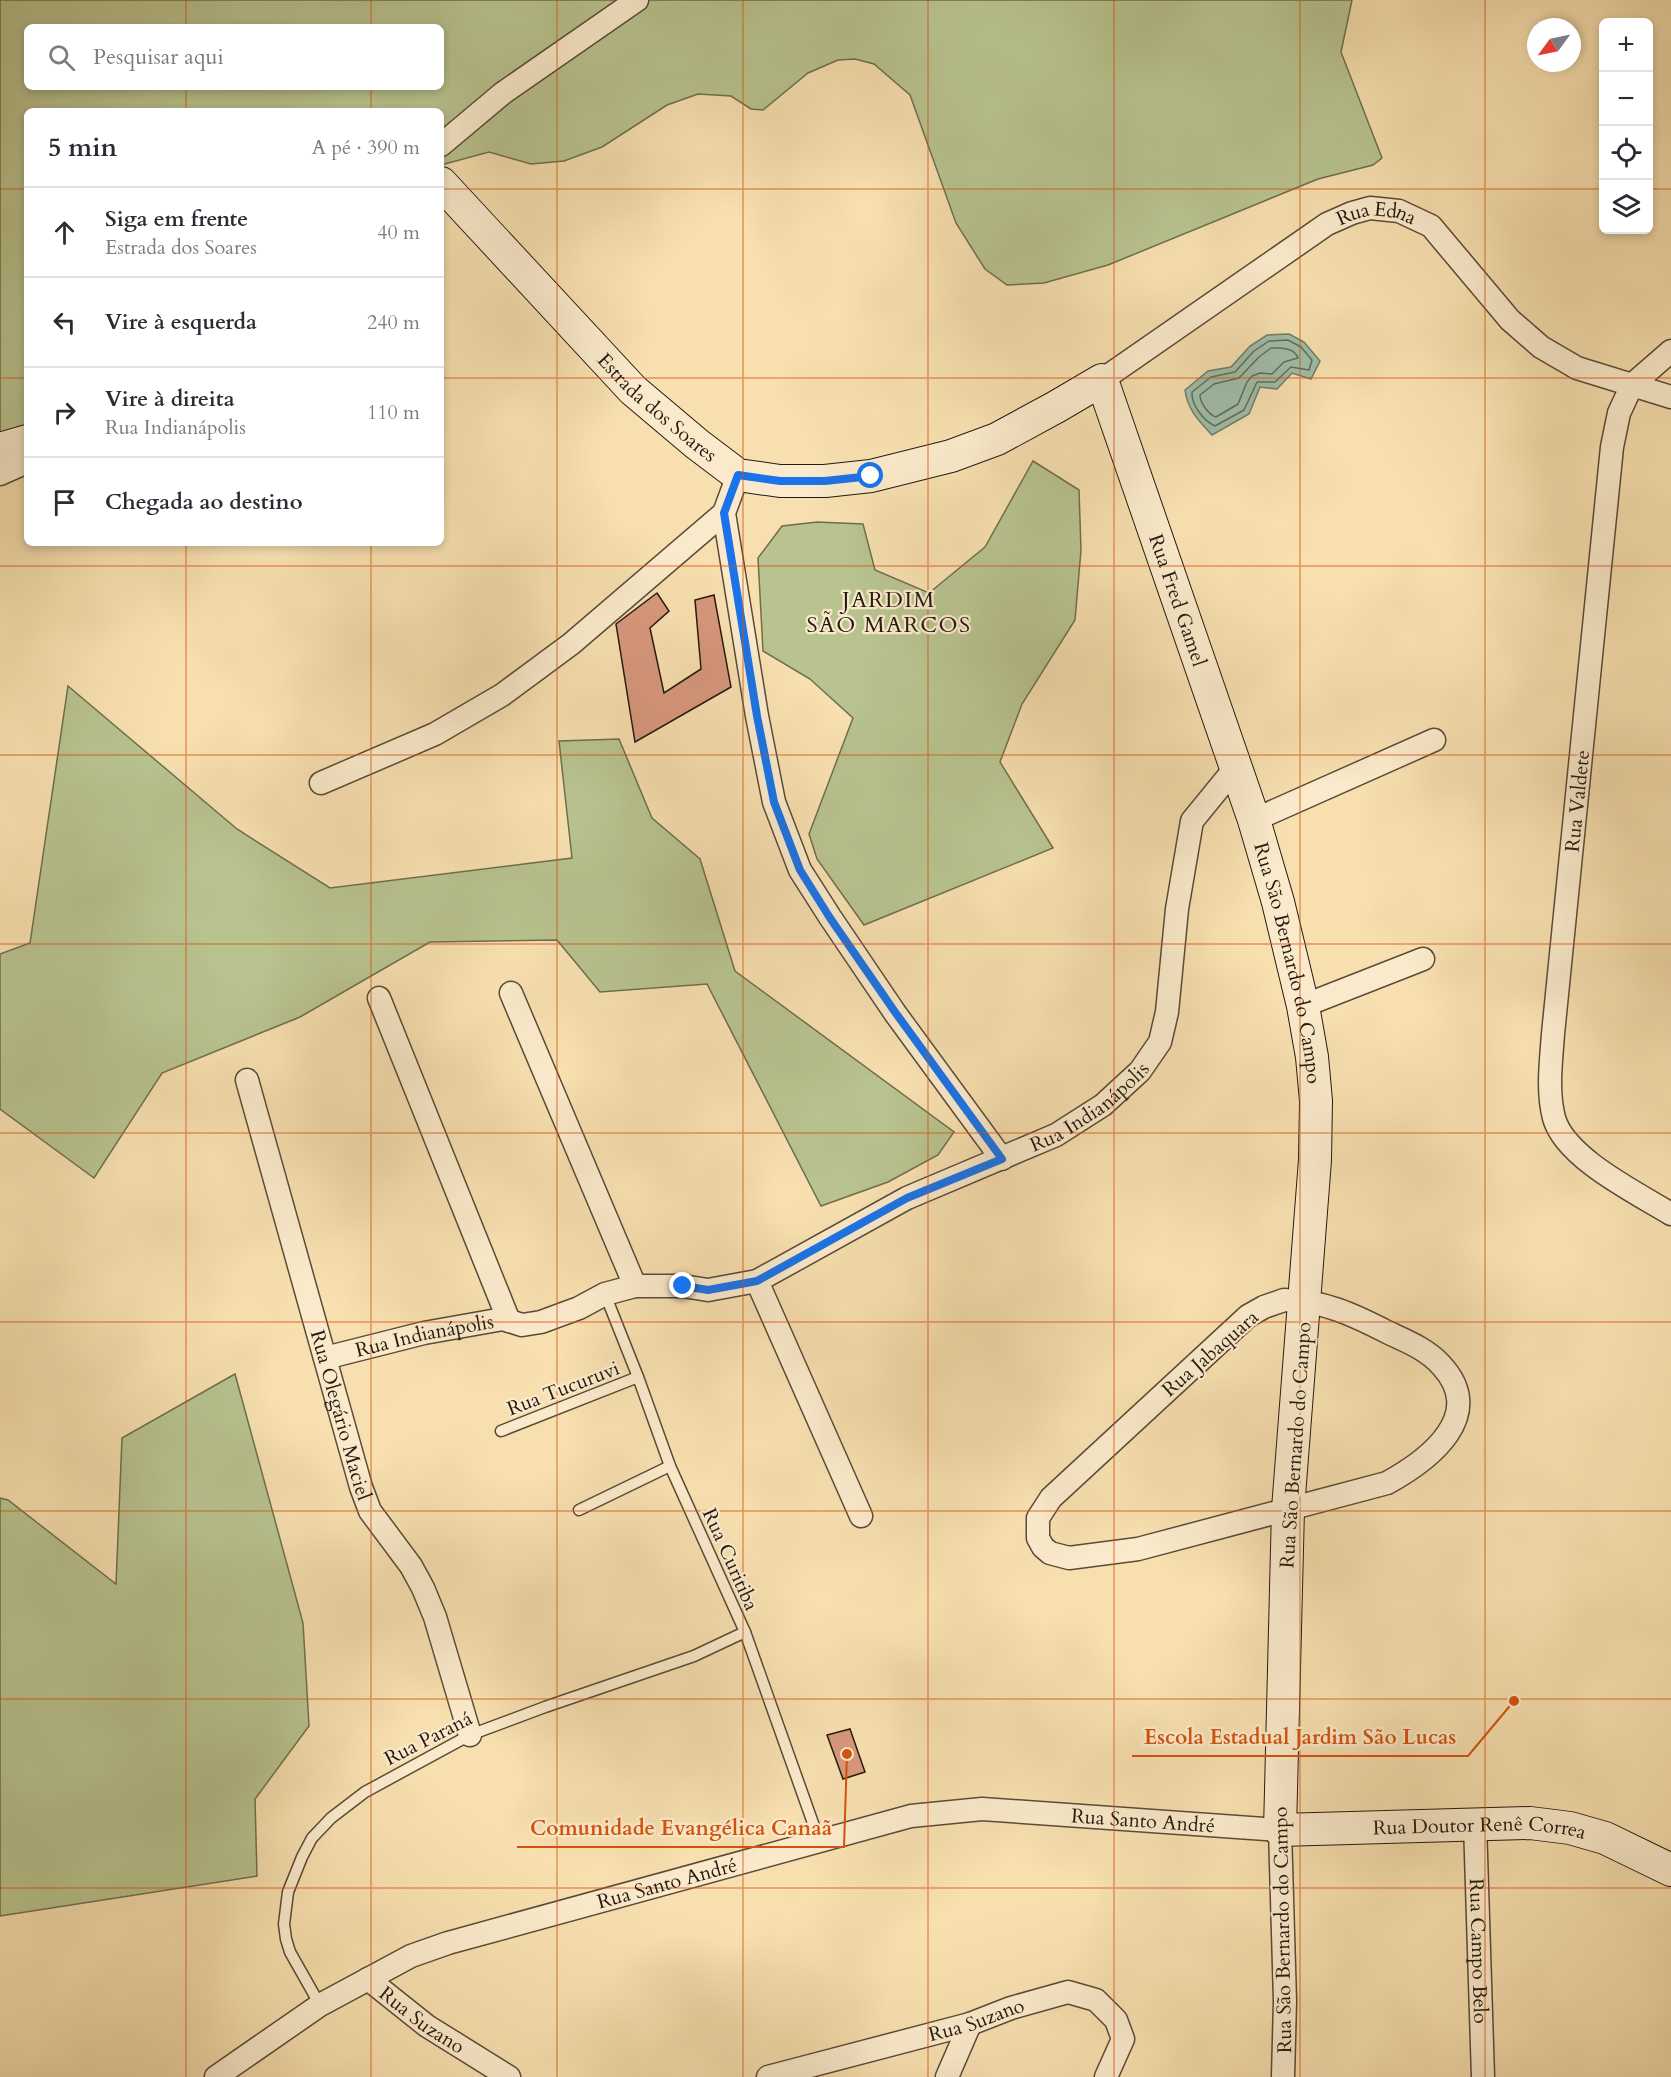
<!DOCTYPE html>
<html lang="pt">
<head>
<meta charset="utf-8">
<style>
  body { margin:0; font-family:Cardo,serif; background:#f2f2f3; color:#2b2b33 }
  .controls { position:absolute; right:18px; top:18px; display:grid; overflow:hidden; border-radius:9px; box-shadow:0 3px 9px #0003 }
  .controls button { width:54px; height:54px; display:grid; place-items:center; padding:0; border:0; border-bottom:2px solid #e1e1e2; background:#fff; color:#2b2b33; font:30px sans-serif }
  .compass { position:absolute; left:1527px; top:18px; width:54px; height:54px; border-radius:50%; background:#fff; box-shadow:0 3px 9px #0003; rotate:237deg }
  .stop { position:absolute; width:18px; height:18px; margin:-14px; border:4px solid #1a73e8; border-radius:50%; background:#fff }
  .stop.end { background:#1a73e8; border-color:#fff; box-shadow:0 2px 6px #0008 }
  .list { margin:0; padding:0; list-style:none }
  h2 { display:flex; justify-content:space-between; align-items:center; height:78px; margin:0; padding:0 24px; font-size:26px }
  h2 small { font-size:20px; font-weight:400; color:#7c7c81 }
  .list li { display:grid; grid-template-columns:39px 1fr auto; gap:18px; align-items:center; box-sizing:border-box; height:90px; padding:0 24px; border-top:2px solid #e1e1e2 }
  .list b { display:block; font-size:22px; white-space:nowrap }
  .list p { margin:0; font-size:20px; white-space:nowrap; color:#7c7c81 }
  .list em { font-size:20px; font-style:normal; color:#7c7c81 }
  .icon { flex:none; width:33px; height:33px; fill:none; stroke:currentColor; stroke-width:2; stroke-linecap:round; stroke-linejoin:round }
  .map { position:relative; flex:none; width:1671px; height:2077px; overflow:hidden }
  .search { position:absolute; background:#fff; box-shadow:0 3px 9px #0003; left:24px; top:24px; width:420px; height:66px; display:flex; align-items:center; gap:15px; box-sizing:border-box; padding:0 21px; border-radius:9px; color:#7c7c81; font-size:22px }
  .panel { position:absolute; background:#fff; box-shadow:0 3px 9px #0003; left:24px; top:108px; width:420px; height:438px; border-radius:9px }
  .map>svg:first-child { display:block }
  .green { fill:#b8c38f; stroke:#6e6e4f; stroke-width:1.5; fill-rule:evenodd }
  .water { fill:#9ebda7; stroke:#6e7c6a; stroke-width:1.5 }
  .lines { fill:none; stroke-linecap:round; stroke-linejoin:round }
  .shore { stroke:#626c5b; stroke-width:1.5 }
  .building { fill:#d7977c; stroke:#251a0f; stroke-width:1.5 }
  .lane-casing { stroke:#5a4b37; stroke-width:13 }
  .street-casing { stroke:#5a4b37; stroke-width:25 }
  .secondary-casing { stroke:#251a0f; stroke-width:34 }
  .lane { stroke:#faeacb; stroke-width:10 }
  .street { stroke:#faeacb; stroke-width:22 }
  .secondary { stroke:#faeacb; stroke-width:32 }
  .route { stroke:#1a73e8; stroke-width:8 }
  .grid { fill:none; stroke:#d4530c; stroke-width:1.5; stroke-opacity:0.55 }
  .labels { text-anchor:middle; stroke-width:4.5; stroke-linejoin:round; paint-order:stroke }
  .street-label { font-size:20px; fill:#251a0f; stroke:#faeacb }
  .quarter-label { font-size:22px; letter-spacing:1.5px; fill:#251a0f; stroke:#faeacb }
  .leader { fill:none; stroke:#d4530c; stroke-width:2 }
  .callout-dot { fill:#d4530c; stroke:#faeacb; stroke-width:2 }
  .callout-label { font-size:21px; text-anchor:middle; font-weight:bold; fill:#d4530c; stroke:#faeacb; stroke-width:4.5; stroke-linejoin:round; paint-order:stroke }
</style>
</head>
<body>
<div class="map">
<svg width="1671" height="2077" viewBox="0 0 1671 2077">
  <rect width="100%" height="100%" fill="#f7dfaf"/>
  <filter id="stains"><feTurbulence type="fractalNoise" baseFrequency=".00333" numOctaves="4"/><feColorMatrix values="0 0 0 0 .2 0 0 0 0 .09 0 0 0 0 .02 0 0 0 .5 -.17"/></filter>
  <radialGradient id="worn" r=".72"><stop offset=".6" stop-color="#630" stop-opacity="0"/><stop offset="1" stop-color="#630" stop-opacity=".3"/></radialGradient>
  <g class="green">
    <path d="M0,0H1352L1341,52L1382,158L1373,165L1318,179L1108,265L1044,283L1007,285L985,269L956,223L910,95L874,64L855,59L838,60L808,73L763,110L751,109L731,96L698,94L667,105L602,147L564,161L531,164L489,152L441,165V111H27V430L0,435ZM27,27H441V87H27Z"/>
    <path d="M1033,461L1079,490L1081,550L1075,620L1022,704L1000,762L1053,848L864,925L817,859L809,834L853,718L810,679L763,651L758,558L782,526L817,522L863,524L875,570L929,593L985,547Z"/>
    <path d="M68,686L237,829L330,888L572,858L559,741L619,739L652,818L700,859L735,971L954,1132L938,1155L888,1182L821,1206L707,984L600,992L557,940L430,942L300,1017L162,1073L94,1178L0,1109V954L30,943Z"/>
    <path d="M235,1374L303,1623L309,1726L255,1799L257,1876L0,1916V1498L8,1500L116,1584L122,1438Z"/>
  </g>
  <path class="water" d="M1289,334L1304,342L1320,361L1311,379L1292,373L1277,389L1260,387L1249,414L1212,435C1199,421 1187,409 1185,390L1208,371L1231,367L1250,346L1267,335Z"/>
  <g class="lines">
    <g class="shore">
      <path d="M1288,340L1301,347L1312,360L1309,370L1291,367L1275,382H1257L1244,410L1215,426C1204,421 1191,405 1192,392L1211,377L1235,372L1254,351L1269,341Z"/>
      <path d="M1271,348C1281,348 1294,347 1298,358L1284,362L1272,374L1260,373L1252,376L1247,382L1238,404L1216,417C1209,415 1200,403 1200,395L1214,384L1239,378L1259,357Z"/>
    </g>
  </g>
  <g class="building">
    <path d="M657,593L669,611L650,628L664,693L701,669L695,600L714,595L731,687L635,742L616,624Z"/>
    <path d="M850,1729L865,1772L843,1779L827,1735Z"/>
  </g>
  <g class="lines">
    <defs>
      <g id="lane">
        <path d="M605,1294L638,1377L670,1466L745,1632L819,1840"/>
        <path d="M501,1431L638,1377"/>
        <path d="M579,1510L670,1466"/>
        <path d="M320,2005L290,1952L286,1939L284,1924L288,1892L302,1857L312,1838L331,1818L365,1792L470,1735L545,1707L694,1656L745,1632"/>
      </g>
      <g id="street">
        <path d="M441,145L503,93L637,0"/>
        <path d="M1671,351L1632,385L1619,413L1612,447L1553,1034C1551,1062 1547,1091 1554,1118C1565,1158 1637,1193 1671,1214"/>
        <path id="s1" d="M1102,380L1327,224L1352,213L1370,208L1399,211L1431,226L1510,320L1541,347L1577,368L1671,397"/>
        <path d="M0,474L27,462"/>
        <path d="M738,475L724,513L757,716L774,802L800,870L830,917L895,1013L1002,1159"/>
        <path d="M321,783L435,734L502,695L571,644L724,513"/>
        <path d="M1254,820L1434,740"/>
        <path d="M511,993L635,1286"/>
        <path d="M379,998L509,1321"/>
        <path d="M1303,1006L1423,959"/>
        <path id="s2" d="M247,1080L361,1487L370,1511L411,1566L423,1588L435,1617L470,1735"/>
        <path d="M757,1281L861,1516"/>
        <path d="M1284,1300C1322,1300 1354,1315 1387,1332C1406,1341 1427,1349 1441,1365C1488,1415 1429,1460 1387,1483L1138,1549L1069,1558L1050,1553L1043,1547L1038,1538V1518L1051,1498L1248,1316L1264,1307Z"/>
        <path id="s3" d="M325,1358L424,1333L503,1319L522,1325L541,1322L579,1308L605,1294L635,1286H683L708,1290L757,1281L907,1198L1056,1135L1103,1105L1140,1071L1160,1042L1167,1012L1177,909L1192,821L1236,767"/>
        <path id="s4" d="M1475,1823L1483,2077"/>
        <path id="s5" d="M368,1979L427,2026L509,2077"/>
        <path id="s6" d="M216,2077L320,2005L411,1956L448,1943L911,1816L982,1809L1280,1830L1285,2001L1283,2077"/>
        <path id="s7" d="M768,2077L970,2024L1011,2008L1068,1992L1096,2000L1116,2020L1123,2039L1106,2077"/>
        <path d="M947,2077L970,2024"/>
      </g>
      <g id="secondary">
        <path id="s8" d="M441,183L633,390L697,444L738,475L780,481H825L871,476L951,456L997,439L1056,407L1102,380L1254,820L1278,902L1303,1006L1312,1057L1316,1101L1315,1160L1288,1509L1280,1830L1530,1823L1570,1828L1605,1838L1671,1870"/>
        <path d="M0,449L27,441"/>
      </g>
    </defs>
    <use href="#lane" class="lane-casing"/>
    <use href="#street" class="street-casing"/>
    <use href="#secondary" class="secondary-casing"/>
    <use href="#lane" class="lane"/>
    <use href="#street" class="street"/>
    <use href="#secondary" class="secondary"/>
  </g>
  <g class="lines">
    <path class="route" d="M683,1286L708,1290L757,1281L907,1198L1002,1159L895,1012L830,918L800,870L774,802L757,716L724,513L738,475L780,481H825L871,476"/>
  </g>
  <path class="grid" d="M186,0V27M371,0V27M557,0V2077M743,0V2077M928,0V2077M1114,0V2077M1300,0V2077M1485,0V2077M186,87V111M371,87V111M0,189H27M441,189H1604M1648,189H1671M0,378H27M441,378H1671M186,543V2077M371,543V2077M0,566H1671M0,755H1671M0,944H1671M0,1133H1671M0,1322H1671M0,1511H1671M0,1699H1671M0,1888H1671"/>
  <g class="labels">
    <g class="street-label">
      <text dy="7" stroke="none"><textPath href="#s1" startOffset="326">Rua Edna</textPath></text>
      <text dy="7" stroke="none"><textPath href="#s8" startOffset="312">Estrada dos Soares</textPath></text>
      <text dy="7" stroke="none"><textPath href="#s8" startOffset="1036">Rua Fred Gamel</textPath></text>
      <text transform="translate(1577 801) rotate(-84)" y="7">Rua Valdete</text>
      <text dy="7" stroke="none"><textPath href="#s8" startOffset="1416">Rua São Bernardo do Campo</textPath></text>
      <text dy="7" stroke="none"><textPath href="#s3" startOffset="822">Rua Indianápolis</textPath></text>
      <text dy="7" stroke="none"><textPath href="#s3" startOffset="102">Rua Indianápolis</textPath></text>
      <text transform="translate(1210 1353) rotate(-41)" y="7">Rua Jabaquara</text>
      <text transform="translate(563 1388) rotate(-21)" y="7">Rua Tucuruvi</text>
      <text dy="7" stroke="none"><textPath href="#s2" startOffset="348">Rua Olegário Maciel</textPath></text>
      <text transform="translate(1295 1445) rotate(-86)" y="7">Rua São Bernardo do Campo</text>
      <text transform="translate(731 1559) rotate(66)" y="7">Rua Curitiba</text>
      <text transform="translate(428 1738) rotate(-27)" y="7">Rua Paraná</text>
      <text dy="7" stroke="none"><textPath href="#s6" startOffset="982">Rua Santo André</textPath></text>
      <text dy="7" stroke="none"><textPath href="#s8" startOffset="2487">Rua Doutor Renê Correa</textPath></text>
      <text dy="7" stroke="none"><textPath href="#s6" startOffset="496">Rua Santo André</textPath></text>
      <text transform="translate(1282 1930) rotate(-91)" y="7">Rua São Bernardo do Campo</text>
      <text dy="7" stroke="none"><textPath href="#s4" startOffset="128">Rua Campo Belo</textPath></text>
      <text dy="7" stroke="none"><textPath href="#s5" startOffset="68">Rua Suzano</textPath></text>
      <text dy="7" stroke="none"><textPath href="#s7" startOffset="216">Rua Suzano</textPath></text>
    </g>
    <g class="quarter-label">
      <text x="889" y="607">JARDIM<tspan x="889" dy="25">SÃO MARCOS</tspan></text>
    </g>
  </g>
  <path class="leader" d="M1514 1701L1468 1756H1132M847 1754L844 1847H517"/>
  <g class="callout-dot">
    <circle cx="1514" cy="1701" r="6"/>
    <circle cx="847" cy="1754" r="6"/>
  </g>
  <g class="callout-label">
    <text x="1300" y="1744">Escola Estadual Jardim São Lucas</text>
    <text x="681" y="1835">Comunidade Evangélica Canaã</text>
  </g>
  <rect width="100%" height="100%" filter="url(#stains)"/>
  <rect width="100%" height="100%" fill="url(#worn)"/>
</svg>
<div class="controls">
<button>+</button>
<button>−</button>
<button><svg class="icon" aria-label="locate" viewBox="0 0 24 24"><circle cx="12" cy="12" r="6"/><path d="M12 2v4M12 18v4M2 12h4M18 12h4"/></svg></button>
<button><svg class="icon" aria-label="layers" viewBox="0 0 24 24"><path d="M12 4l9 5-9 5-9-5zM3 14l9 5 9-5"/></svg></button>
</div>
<svg class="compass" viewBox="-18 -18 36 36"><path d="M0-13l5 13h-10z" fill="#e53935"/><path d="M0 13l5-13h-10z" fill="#7c7c81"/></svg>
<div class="stop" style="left:871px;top:476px"></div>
<div class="stop end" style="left:683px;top:1286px"></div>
<div class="search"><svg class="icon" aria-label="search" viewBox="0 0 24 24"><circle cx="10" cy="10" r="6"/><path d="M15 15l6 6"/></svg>Pesquisar aqui</div>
<section class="panel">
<h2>5 min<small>A pé · 390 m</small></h2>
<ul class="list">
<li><svg class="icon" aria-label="ahead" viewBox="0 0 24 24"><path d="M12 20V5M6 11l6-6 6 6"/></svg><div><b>Siga em frente</b><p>Estrada dos Soares</p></div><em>40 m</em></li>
<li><svg class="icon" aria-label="left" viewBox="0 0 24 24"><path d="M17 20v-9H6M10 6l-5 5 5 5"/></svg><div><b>Vire à esquerda</b></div><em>240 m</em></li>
<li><svg class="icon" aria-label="right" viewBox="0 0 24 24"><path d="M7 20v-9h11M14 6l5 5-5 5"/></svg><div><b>Vire à direita</b><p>Rua Indianápolis</p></div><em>110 m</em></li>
<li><svg class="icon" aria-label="arrive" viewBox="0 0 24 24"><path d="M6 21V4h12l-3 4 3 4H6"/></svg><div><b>Chegada ao destino</b></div></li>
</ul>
</section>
</div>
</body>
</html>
